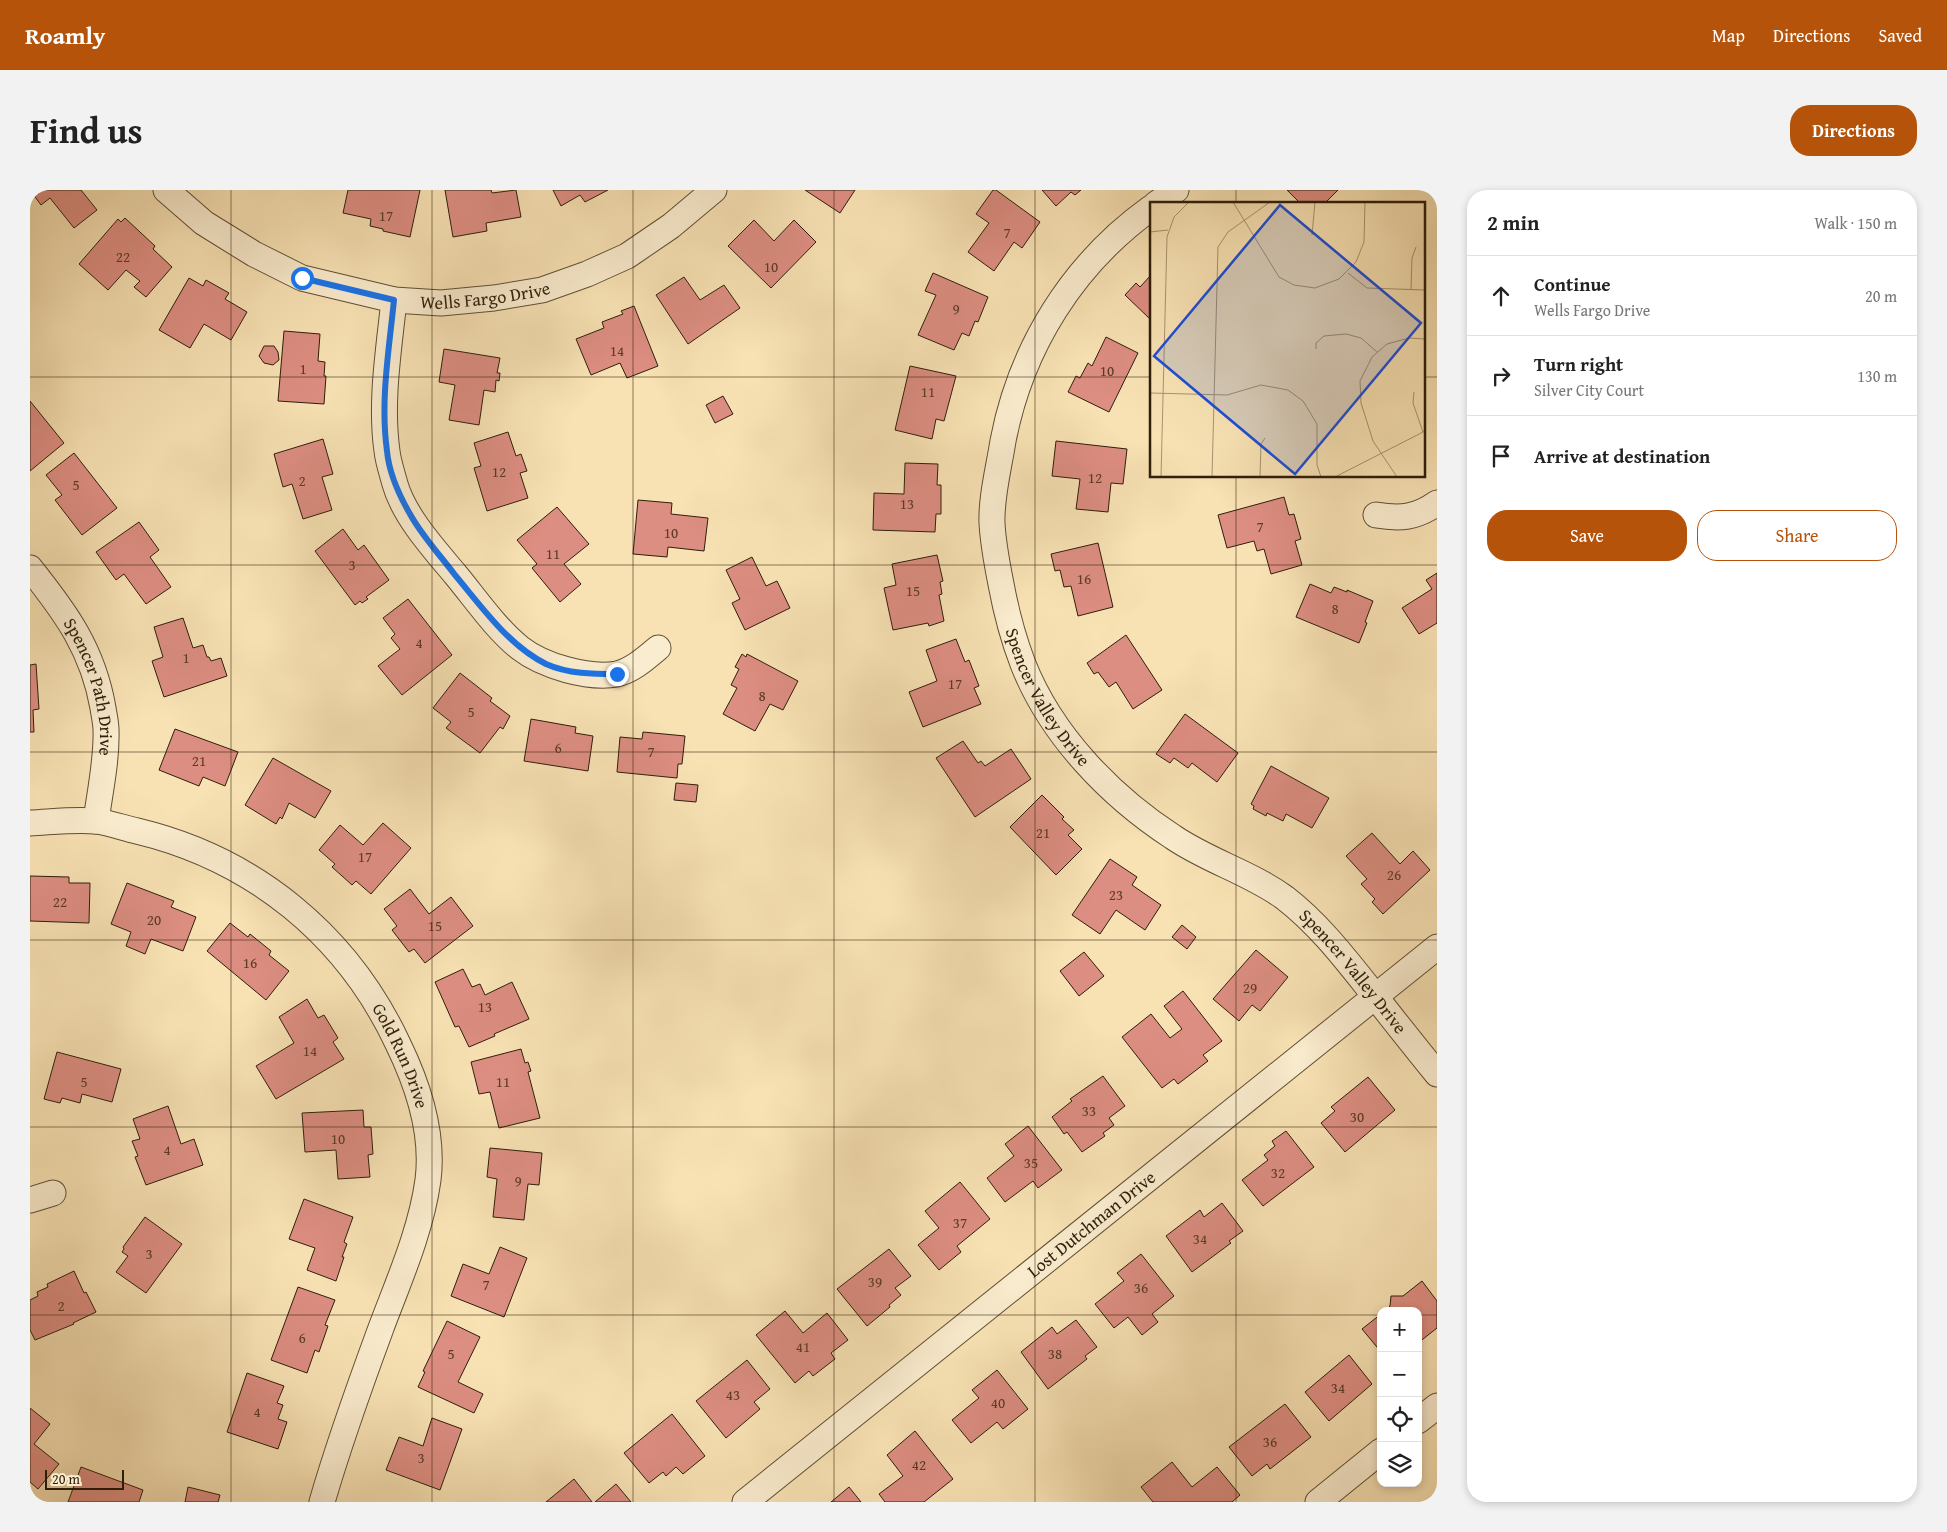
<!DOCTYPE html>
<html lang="en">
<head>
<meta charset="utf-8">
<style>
  body { margin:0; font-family:"Gentium Book Plus",serif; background:#f2f2f2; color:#222 }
  .controls { position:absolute; right:15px; bottom:15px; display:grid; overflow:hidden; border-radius:10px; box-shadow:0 2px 8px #0003 }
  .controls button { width:45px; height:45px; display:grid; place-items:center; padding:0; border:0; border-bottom:1px solid #e0e0e0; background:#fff; color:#222; font:25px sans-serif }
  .scale { position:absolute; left:15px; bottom:12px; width:79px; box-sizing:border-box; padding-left:5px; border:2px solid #2e1e0a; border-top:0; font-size:14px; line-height:18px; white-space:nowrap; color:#2e1e0a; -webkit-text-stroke:4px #faecce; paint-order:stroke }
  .stop { position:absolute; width:15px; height:15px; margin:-11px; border:4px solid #1a73e8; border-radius:50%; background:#fff }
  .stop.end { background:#1a73e8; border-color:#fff; box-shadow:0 1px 5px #0008 }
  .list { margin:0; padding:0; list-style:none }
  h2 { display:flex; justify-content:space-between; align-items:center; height:65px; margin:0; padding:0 20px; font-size:21px }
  h2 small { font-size:16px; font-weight:400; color:#767676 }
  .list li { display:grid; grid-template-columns:32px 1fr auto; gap:15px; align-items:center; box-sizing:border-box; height:80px; padding:0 20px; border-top:1px solid #e0e0e0 }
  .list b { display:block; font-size:19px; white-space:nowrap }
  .list p { margin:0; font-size:16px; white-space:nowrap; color:#767676 }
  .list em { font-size:16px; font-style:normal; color:#767676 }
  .actions { display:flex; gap:10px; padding:15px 20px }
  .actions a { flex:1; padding:11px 0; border:1px solid #b45309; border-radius:20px; text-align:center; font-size:18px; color:#b45309 }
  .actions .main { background:#b45309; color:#fff }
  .icon { flex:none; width:28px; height:28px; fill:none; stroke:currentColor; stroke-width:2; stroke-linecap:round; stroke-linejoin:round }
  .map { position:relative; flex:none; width:1407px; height:1312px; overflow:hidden; border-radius:20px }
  header { display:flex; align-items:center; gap:30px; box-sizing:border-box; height:70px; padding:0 25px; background:#b45309; color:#fff }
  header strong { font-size:24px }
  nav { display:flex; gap:28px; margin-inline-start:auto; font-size:18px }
  .intro { display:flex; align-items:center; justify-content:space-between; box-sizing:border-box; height:120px; padding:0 30px }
  h1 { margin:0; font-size:35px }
  .button { padding:12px 22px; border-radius:20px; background:#b45309; color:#fff; font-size:18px; font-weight:700 }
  main { display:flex; gap:30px; padding:0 30px }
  aside { flex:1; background:#fff; border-radius:20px; box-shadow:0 2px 8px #0003 }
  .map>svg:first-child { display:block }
  .building { fill:#dd8e82; stroke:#2e1e0a }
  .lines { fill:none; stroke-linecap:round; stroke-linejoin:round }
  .minor-casing { stroke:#604f34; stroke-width:27 }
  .minor { stroke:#faecce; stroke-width:25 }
  .route { stroke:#1a73e8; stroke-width:6 }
  .grid { fill:none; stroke:#2e1e0a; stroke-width:1; stroke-opacity:0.55 }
  .labels { text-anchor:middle; stroke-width:5; stroke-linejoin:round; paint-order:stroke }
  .number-label { font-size:15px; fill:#5a3a28 }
  .street-label { font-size:18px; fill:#2e1e0a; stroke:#faecce }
  .inset-road { fill:none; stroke:#a79470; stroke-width:1 }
  .view { fill:#1d4ed8; fill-opacity:0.15; stroke:#1d4ed8; stroke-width:2.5 }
  .inset-edge { fill:none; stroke:#2e1e0a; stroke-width:2.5 }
</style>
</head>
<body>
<header>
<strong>Roamly</strong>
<nav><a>Map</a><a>Directions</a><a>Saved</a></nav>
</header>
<div class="intro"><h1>Find us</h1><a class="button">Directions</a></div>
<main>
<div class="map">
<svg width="1407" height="1312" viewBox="0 0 1407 1312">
  <rect width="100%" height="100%" fill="#f8e2b4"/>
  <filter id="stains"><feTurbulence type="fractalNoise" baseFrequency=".004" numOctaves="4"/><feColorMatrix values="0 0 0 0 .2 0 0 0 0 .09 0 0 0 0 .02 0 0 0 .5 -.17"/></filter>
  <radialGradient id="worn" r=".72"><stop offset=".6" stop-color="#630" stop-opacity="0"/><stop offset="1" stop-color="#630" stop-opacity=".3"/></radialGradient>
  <g class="building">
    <path d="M0,0H51L67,20L44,38L20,8L11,15Z"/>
    <path d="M318,0H390L380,47L353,41V39L340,36L341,29L313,23Z"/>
    <path d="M415,0H461L462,3L486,0L491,27L456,33L457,41L423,47Z"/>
    <path d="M523,0H578L555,12L550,5L531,16Z"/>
    <path d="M775,0H825L810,23Z"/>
    <path d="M963,0H966L1010,32L992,58L984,52L964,81L938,62L959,33L946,24Z"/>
    <path d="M1012,0H1051L1045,5L1041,2L1026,16Z"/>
    <path d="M1257,0H1308L1294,14H1271Z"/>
    <path d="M95,28L125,56L123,59L142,77L116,107L104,97L110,91L96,80L78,100L49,74L88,29L91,32Z"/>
    <path d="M724,30L744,51L764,30L786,52L741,98L698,56Z"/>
    <path d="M903,83L958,107L948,132L945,131L939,146L932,143L924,160L888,145L906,105L895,101Z"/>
    <path d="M1121,85V130L1095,105L1106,93L1110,97Z"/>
    <path d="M654,87L670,110L694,95L710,118L658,154L626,105Z"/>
    <path d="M159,88L173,96L176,90L199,103L195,109L217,122L201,150L174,134L160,158L129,140Z"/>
    <path d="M604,116L628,176L597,188L590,173L561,185L546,149L574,138L572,132L593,124L591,121Z"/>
    <path d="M254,141L290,144L288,171L295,172L294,186H296L294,214L248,211Z"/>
    <path d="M1076,147L1108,163L1079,222L1038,202L1046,186L1050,188L1058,173L1062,176Z"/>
    <path d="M234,156H244L248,162L249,170L243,175L234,173L229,166Z"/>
    <path d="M414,159L470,168L467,183H470L469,191L466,190L465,202L454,200L449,235L419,230L425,195L409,192Z"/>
    <path d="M880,176L926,186L914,231L906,229L902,249L865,240Z"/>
    <path d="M693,206L703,224L685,233L676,215Z"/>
    <path d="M0,211L34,253L0,281Z"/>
    <path d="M478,242L486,266L491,264L497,281L490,283L498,308L457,321L444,278L451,276L444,253Z"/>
    <path d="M293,249L303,284L292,287L302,320L273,329L262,294L253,297L244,264Z"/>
    <path d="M1026,251L1097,259L1093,294L1081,293L1078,322L1046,319L1050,289L1022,286Z"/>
    <path d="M44,263L87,318L52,345L25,310L32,305L16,285Z"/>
    <path d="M875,273L908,274L907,295H911V324H906L905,342L843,340L844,303L874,304Z"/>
    <path d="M1254,307L1259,325L1264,324L1271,349L1265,351L1272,375L1241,384L1234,359L1227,361L1224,351L1197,358L1188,325Z"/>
    <path d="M608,310L642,313L641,324L678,328L674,361L638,357L637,367L603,364Z"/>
    <path d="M527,317L559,354L534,374L551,394L530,412L502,378L507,374L487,350Z"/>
    <path d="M109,332L129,360L120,367L141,397L116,414L94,384L86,390L66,362Z"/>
    <path d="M313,339L328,360L334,355L359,390L336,407L338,409L332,413L330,411L325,415L285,361Z"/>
    <path d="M1068,353L1083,417L1048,426L1041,396L1034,397L1030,380L1025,381L1021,364Z"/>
    <path d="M907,365L913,391L910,392L912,404L909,405L914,431L899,436L898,433L863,440L854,398L866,395L862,374Z"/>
    <path d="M722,367L736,396L747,391L760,418L715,440L702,413L710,409L696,380Z"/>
    <path d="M1407,383V433L1389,444L1372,418L1402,399L1396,390Z"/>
    <path d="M1280,394L1301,403L1304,397L1317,402V400L1343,411L1335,432L1337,433L1329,453L1266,427Z"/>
    <path d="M378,409L422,465L372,505L348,476L370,459L361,448L365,444L353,428Z"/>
    <path d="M153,428L163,458L173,455L177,467H179L181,471L191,468L197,486L134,507L122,471L133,467L124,437Z"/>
    <path d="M1096,445L1132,500L1103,519L1086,492L1079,497L1068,482L1064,484L1057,473Z"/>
    <path d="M926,449L935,472L939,470L949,496L944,498L951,514L893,537L879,502L907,491L896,460Z"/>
    <path d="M712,464L716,467L717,464L768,491L753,520L740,514L725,541L693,524L707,498L701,495L709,479L705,477Z"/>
    <path d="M6,474L9,519L3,520L4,542H0V475Z"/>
    <path d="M430,483L462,508L460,511L480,526L473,539L470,537L450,563L416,538L421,532L403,518Z"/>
    <path d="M1155,524L1208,563L1187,592L1162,573L1158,578L1144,568L1140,573L1126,564Z"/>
    <path d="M501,529L546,537L545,543L563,546L558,581L494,571Z"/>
    <path d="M145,539L208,562L195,596L173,587L169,596L129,580Z"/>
    <path d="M613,542L655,546L652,574H648L647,588L587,582L590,547L612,549Z"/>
    <path d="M933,551L948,573L951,571L955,576L981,559L1001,589L945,627L906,568Z"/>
    <path d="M243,568L301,601L285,628L259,613L252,629L250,627L246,634L215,615Z"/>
    <path d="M1241,576L1299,608L1282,638L1256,624L1253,631L1237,623L1236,626L1223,619L1224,616L1221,614Z"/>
    <path d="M646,593L668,595L666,612L644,610Z"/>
    <path d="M1012,605L1034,627L1032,629L1044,640L1038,645L1052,659L1026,685L980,637Z"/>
    <path d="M353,633L381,658L341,704L326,691L322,695L302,677L305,674L289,660L310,635L333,655Z"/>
    <path d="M1342,643L1370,674L1383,661L1400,680L1353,724L1342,712L1345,709L1331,694L1337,689L1316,666Z"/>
    <path d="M1080,669L1107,687L1102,695L1131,715L1115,740L1086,720L1070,744L1042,725Z"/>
    <path d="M0,686L39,687V693H60L59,733L0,731Z"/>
    <path d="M97,693L144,711L141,717L166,727L153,761L121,749L115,764L96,756L101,742L81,734Z"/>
    <path d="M380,699L399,724L421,707L443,736L395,773L384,759L379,762L362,740L367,736L354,719Z"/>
    <path d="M200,733L218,747L220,744L241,761L239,765L259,781L236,810L177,761Z"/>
    <path d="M1152,735L1166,747L1157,759L1142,747Z"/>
    <path d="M1226,760L1258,787L1230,821L1222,815L1209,831L1183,809Z"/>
    <path d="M1054,762L1074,786L1049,806L1030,781Z"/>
    <path d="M433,779L442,797L450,794L455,805L482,792L499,829L464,844L465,846L439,857L429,836L425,837L405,792Z"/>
    <path d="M1153,801L1192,851L1173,865L1178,871L1148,894L1144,889L1132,898L1092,847L1121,824L1140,848L1152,839L1134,816Z"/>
    <path d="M277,809L288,828L294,825L308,848L303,852L314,869L246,909L226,876L264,853L249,827Z"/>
    <path d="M491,859L495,873L498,872L501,881L498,882L510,928L469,938L460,902L449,904L441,872Z"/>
    <path d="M27,862L91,879L82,912L52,904L50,913L32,908L30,913L14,909Z"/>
    <path d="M1073,886L1095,916L1079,928L1084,935L1073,943L1075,946L1052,962L1037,942L1034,944L1022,927L1042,911L1040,909Z"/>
    <path d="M1338,887L1365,920L1315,962L1291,933L1305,921L1301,917Z"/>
    <path d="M138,916L151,954L164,949L173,975L116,995L105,967L108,966L102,951L110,949L103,929Z"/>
    <path d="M333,920L334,937H341L343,964L338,965L340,987L308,989L306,960L275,962L272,923Z"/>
    <path d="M998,936L1032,980L1008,998L1003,991L975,1012L957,988L984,966L975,954Z"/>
    <path d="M1256,941L1284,977L1233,1016L1212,990L1238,970L1234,965L1245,956L1242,951Z"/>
    <path d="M460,958L512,963L509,995L498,994L494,1030L463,1027L467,989L457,987Z"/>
    <path d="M930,992L960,1029L927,1056L931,1062L909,1080L888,1055L909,1038L895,1021Z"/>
    <path d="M274,1009L323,1027L314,1052L317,1054L312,1067H314L306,1091L277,1080L285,1058L259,1049Z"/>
    <path d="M1192,1013L1213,1041L1199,1051L1201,1053L1162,1082L1136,1046L1170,1020L1174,1027Z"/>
    <path d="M115,1027L152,1054L116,1103L86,1082L98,1066L92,1062L94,1059L93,1057Z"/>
    <path d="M470,1057L497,1068L474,1127L421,1106L433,1074L459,1084Z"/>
    <path d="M859,1059L881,1086L865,1098L871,1105L859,1115L860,1117L837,1136L807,1099Z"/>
    <path d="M1111,1064L1144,1106L1122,1124L1128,1132L1112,1145L1098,1127L1084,1138L1065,1114L1094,1091L1087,1083Z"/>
    <path d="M44,1081L54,1103L56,1102L66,1122L43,1133L44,1134L5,1150L0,1140V1110L8,1106L7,1102L18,1097L17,1094Z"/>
    <path d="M1392,1091L1407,1111V1138L1388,1153V1121H1355L1360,1116L1361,1106H1373Z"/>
    <path d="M268,1097L305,1110L295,1135L298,1136L289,1162L285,1160L277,1183L241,1170Z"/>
    <path d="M755,1121L773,1143L797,1123L818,1150L801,1163L805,1169L783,1186L779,1181L765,1193L726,1145Z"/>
    <path d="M1351,1124V1162L1332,1139Z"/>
    <path d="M1046,1130L1067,1157L1055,1166L1057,1169L1018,1199L991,1162L1022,1137L1027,1144Z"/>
    <path d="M417,1131L450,1147L428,1192L453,1204L444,1223L388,1197L395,1182L393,1181Z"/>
    <path d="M1319,1165L1342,1194L1299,1231L1275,1202Z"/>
    <path d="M717,1170L740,1199L724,1212L730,1219L696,1248L666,1211Z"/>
    <path d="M967,1180L998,1219L973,1239L967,1232L941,1253L922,1230L949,1208L942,1200Z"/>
    <path d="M217,1183L254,1196L247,1213L253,1215L248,1229L257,1232L248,1259L197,1242Z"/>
    <path d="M1255,1214L1281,1247L1240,1279L1237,1274L1222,1286L1199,1257Z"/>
    <path d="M0,1218L20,1234L4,1254L29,1274L8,1299L0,1292Z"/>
    <path d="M642,1224L675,1266L653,1284L646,1277L636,1286L633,1282L619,1293L594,1263Z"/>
    <path d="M402,1228L432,1239L410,1300L356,1280L369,1247L393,1256Z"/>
    <path d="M885,1241L923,1289L894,1312H855L849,1304L873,1286L857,1265Z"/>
    <path d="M1142,1272L1162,1297L1187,1277L1210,1305L1202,1312H1123L1111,1297Z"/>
    <path d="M51,1277L113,1300L109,1312H38Z"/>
    <path d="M544,1289L562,1312H516Z"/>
    <path d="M586,1294L601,1312H565Z"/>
    <path d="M158,1297L190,1305L188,1312H155Z"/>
    <path d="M819,1297L831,1312H801Z"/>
  </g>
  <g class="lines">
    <defs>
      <g id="minor">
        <path id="s1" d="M136,0L174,33L224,64L272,88L364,110L411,113L464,108L512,100L557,84L597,66L641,36L684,0"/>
        <path d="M1126,14L1146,0"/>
        <path id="s2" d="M1121,18C1043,74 991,157 973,251C969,277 961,307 962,333C963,353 967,374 971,394C976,421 983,448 993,474C1021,545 1080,606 1143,647C1178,671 1221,683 1255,708C1290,735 1317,771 1345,806C1365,832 1386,858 1407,884"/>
        <path d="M364,110C359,159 350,211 357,261C358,271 362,283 365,294C374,326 404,359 425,384C445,408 466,439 490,458C513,476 558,489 587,484C603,480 616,468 628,458"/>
        <path d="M1346,325C1370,329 1386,328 1407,313"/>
        <path id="s3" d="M0,378C36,423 63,460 73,518C74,525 76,533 76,540C77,570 70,601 66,631"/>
        <path id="s4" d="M0,633C21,632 45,629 66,631C80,633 94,638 107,641C224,669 317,745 368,854C388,895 404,943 398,990C391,1041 369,1090 351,1138C330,1195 309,1253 292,1312"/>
        <path d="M0,1010L23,1003"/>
        <path d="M1388,1231L1407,1216"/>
        <path id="s5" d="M715,1312L1407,757"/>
        <path d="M1288,1312L1351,1261"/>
      </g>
    </defs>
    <use href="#minor" class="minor-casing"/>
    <use href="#minor" class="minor"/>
  </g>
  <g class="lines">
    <path class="route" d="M272,88L364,110C359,160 350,211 357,261C359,283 369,305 380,324C392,346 410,365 425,385C452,417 478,455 516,474C538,484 564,484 587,484"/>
  </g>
  <path class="grid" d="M201,0V1312M402,0V1312M603,0V1312M804,0V1312M1005,0V1312M1206,0V14M0,187H1121M1393,187H1407M1206,286V1312M0,375H1407M0,562H1407M0,750H1407M0,937H1407M0,1125H1351M1388,1125H1407"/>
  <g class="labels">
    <g class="number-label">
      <text x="356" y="31">17</text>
      <text x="977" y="48">7</text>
      <text x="93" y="72">22</text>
      <text x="741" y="82">10</text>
      <text x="926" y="124">9</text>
      <text x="587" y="166">14</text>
      <text x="273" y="184">1</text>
      <text x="1077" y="186">10</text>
      <text x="898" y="207">11</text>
      <text x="469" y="287">12</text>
      <text x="1065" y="293">12</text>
      <text x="272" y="296">2</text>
      <text x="46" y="300">5</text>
      <text x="877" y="319">13</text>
      <text x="1230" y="342">7</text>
      <text x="641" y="348">10</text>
      <text x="523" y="369">11</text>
      <text x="322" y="380">3</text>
      <text x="1054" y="394">16</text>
      <text x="883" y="406">15</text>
      <text x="1305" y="424">8</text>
      <text x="389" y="458">4</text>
      <text x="156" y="473">1</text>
      <text x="925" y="499">17</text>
      <text x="732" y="511">8</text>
      <text x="441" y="527">5</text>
      <text x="528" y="563">6</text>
      <text x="621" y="567">7</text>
      <text x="169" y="576">21</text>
      <text x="1013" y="648">21</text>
      <text x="335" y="672">17</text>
      <text x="1364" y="690">26</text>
      <text x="1086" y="710">23</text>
      <text x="30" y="717">22</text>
      <text x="124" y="735">20</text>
      <text x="405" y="741">15</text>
      <text x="220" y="778">16</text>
      <text x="1220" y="803">29</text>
      <text x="455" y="822">13</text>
      <text x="280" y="866">14</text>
      <text x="54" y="897">5</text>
      <text x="473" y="897">11</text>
      <text x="1059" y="926">33</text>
      <text x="1327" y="932">30</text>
      <text x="308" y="954">10</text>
      <text x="137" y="965">4</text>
      <text x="1001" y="978">35</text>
      <text x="1248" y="988">32</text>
      <text x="488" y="996">9</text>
      <text x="930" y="1038">37</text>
      <text x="1170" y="1054">34</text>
      <text x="119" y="1069">3</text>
      <text x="845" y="1097">39</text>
      <text x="456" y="1100">7</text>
      <text x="1111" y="1103">36</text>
      <text x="31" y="1121">2</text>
      <text x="272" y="1153">6</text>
      <text x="773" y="1162">41</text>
      <text x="421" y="1169">5</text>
      <text x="1025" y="1169">38</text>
      <text x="1308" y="1203">34</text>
      <text x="703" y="1210">43</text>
      <text x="968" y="1218">40</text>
      <text x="227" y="1227">4</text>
      <text x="1240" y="1257">36</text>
      <text x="391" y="1273">3</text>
      <text x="889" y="1280">42</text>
    </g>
    <g class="street-label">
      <text dy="6" stroke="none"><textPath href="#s1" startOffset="349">Wells Fargo Drive</textPath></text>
      <text dy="6" stroke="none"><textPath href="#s3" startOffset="136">Spencer Path Drive</textPath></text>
      <text dy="6" stroke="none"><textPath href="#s2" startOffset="551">Spencer Valley Drive</textPath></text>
      <text dy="6" stroke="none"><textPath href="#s2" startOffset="971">Spencer Valley Drive</textPath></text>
      <text dy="6" stroke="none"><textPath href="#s4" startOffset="469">Gold Run Drive</textPath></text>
      <text dy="6" stroke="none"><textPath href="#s5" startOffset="444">Lost Dutchman Drive</textPath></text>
    </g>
  </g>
  <g transform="translate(1120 12)">
    <rect width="275" height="275" fill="#f8e2b4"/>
    <path class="inset-road" d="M83,0L129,75L144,83L165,86L189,77L206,60L214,40L215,0M0,30L18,28M162,33L165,0M198,71L217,86L275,88M261,88L262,56L266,45M166,147V141L174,134L196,132L211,136L227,150M264,190L263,201L273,230M0,191L77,193L111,183L138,188L153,199L167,222V263L171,275M11,275L17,35L24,15L39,0M62,275L68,45L78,30L120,0M110,275L111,242L115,236M185,275L275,229M247,275L223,239L211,201L210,179L222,155L237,142L259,136L275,137"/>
    <path class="view" d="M130,3L271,121L145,272L4,154Z"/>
    <rect width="275" height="275" class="inset-edge"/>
  </g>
  <rect width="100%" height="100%" filter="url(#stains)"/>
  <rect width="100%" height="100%" fill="url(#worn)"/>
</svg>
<div class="controls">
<button>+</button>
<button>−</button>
<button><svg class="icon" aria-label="locate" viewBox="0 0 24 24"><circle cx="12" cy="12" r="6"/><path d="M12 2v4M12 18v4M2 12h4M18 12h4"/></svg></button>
<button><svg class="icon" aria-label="layers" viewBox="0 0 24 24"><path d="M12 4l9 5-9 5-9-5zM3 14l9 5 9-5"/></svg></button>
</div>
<div class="scale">20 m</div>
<div class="stop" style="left:272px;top:88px"></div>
<div class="stop end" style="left:587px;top:484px"></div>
</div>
<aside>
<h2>2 min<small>Walk · 150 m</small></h2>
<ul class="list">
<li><svg class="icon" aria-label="ahead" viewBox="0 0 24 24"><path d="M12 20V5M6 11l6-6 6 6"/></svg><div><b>Continue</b><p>Wells Fargo Drive</p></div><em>20 m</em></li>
<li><svg class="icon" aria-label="right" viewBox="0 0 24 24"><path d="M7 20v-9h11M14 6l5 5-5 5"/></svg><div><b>Turn right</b><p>Silver City Court</p></div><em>130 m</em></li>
<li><svg class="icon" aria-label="arrive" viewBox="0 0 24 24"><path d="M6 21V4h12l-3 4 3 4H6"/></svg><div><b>Arrive at destination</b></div></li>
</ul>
<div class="actions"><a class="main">Save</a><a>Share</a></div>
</aside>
</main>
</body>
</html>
